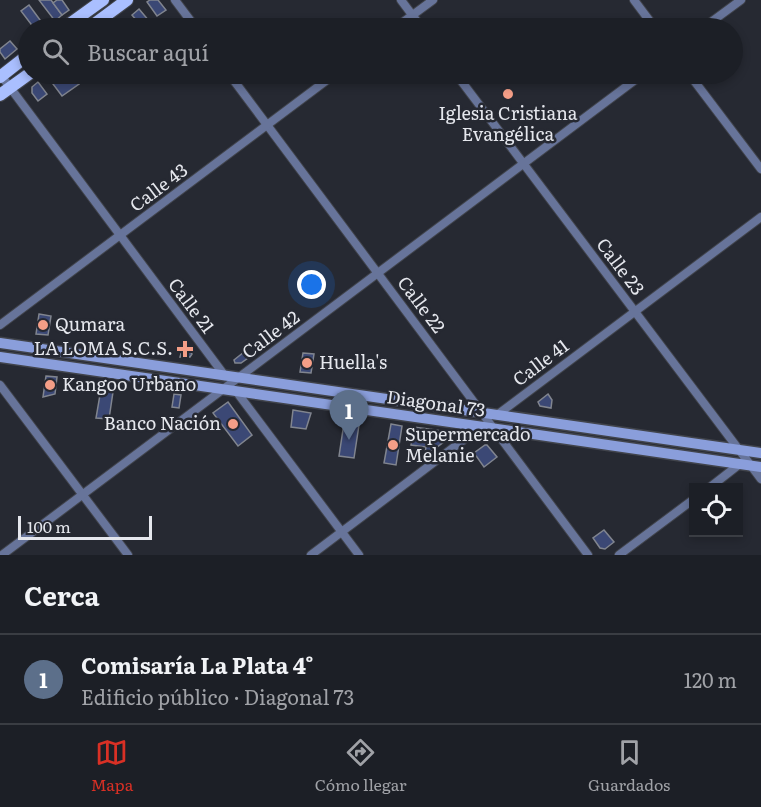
<!DOCTYPE html>
<html lang="es">
<head>
<meta charset="utf-8">
<style>
  body { margin:0; font-family:Literata,serif; background:#25272e; color:#f1f3f6 }
  .controls { position:absolute; right:18px; bottom:18px; display:grid; overflow:hidden; border-radius:0px; box-shadow:0 3px 9px #0003 }
  .controls button { width:54px; height:54px; display:grid; place-items:center; padding:0; border:0; border-bottom:2px solid #3a3d43; background:#1c1f26; color:#f1f3f6; font:30px sans-serif }
  .scale { position:absolute; left:18px; bottom:15px; width:134px; box-sizing:border-box; padding-left:6px; border:3px solid #e5e7ed; border-top:0; font-size:16px; line-height:21px; white-space:nowrap; color:#e5e7ed; -webkit-text-stroke:4px #262932; paint-order:stroke }
  .you { position:absolute; left:312px; top:285px; width:21px; height:21px; margin:-15px; border:4px solid #fff; border-radius:50%; background:#1a73e8; box-shadow:0 0 0 9px #1a73e833 }
  .badge { display:grid; place-items:center; width:39px; height:39px; border-radius:50%; background:#d93025; color:#fff; font-size:20px; font-weight:700 }
  .pin { position:absolute; translate:-50% -50px; filter:drop-shadow(0 2px 3px #0008) }
  .pin::after { content:''; position:absolute; top:32px; width:21px; height:18px; background:inherit; clip-path:polygon(0 0,100% 0,50% 100%) }
  .list { margin:0; padding:0; list-style:none }
  h2 { display:flex; justify-content:space-between; align-items:center; height:78px; margin:0; padding:0 24px; font-size:26px }
  h2 small { font-size:20px; font-weight:400; color:#a0a2a7 }
  .list li { display:grid; grid-template-columns:39px 1fr auto; gap:18px; align-items:center; box-sizing:border-box; height:90px; padding:0 24px; border-top:2px solid #3a3d43 }
  .list b { display:block; font-size:22px; white-space:nowrap }
  .list p { margin:0; font-size:20px; white-space:nowrap; color:#a0a2a7 }
  .list em { font-size:20px; font-style:normal; color:#a0a2a7 }
  .icon { flex:none; width:33px; height:33px; fill:none; stroke:currentColor; stroke-width:2; stroke-linecap:round; stroke-linejoin:round }
  .map { position:relative; flex:none; width:761px; height:555px; overflow:hidden }
  .search { position:absolute; background:#1c1f26; box-shadow:0 3px 9px #0003; left:18px; right:18px; top:18px; height:66px; display:flex; align-items:center; gap:15px; box-sizing:border-box; padding:0 21px; border-radius:33px; color:#a0a2a7; font-size:22px }
  .sheet { height:168px; background:#1c1f26 }
  nav { display:flex; justify-content:space-around; align-items:center; box-sizing:border-box; height:84px; border-top:2px solid #3a3d43; background:#1c1f26; font-size:16px; color:#a0a2a7 }
  nav a { display:grid; justify-items:center; gap:3px }
  nav .on { color:#d93025 }
  .map>svg:first-child { display:block }
  .building { fill:#3b4875; stroke:#81858f; stroke-width:1.5 }
  .lines { fill:none; stroke-linecap:round; stroke-linejoin:round }
  .street-casing { stroke:#41444c; stroke-width:10 }
  .secondary-casing { stroke:#41444c; stroke-width:13 }
  .primary-casing { stroke:#41444c; stroke-width:14 }
  .street { stroke:#67749a; stroke-width:8 }
  .secondary { stroke:#8a9edb; stroke-width:10 }
  .primary { stroke:#aabfff; stroke-width:12 }
  .poi-dot { fill:#f49e87; stroke:#262932; stroke-width:2 }
  .labels { text-anchor:middle; stroke-width:5; stroke-linejoin:round; paint-order:stroke }
  .poi-label { font-size:18px; fill:#e5e7ed; stroke:#262932; text-anchor:start }
  .street-label { font-size:18px; fill:#e5e7ed; stroke:#262932 }
</style>
</head>
<body>
<div class="map">
<svg width="761" height="555" viewBox="0 0 761 555">
  <rect width="100%" height="100%" fill="#262932"/>
  <g class="building">
    <path d="M39,0H51L62,15L55,21Z"/>
    <path d="M57,0H62L69,10L62,15L53,3Z"/>
    <path d="M150,0H158L166,10L157,16L147,2Z"/>
    <path d="M29,5L46,28H34L21,11Z"/>
    <path d="M139,9L155,28H143L132,15Z"/>
    <path d="M10,41L17,49L5,59L0,52V49Z"/>
    <path d="M51,74H71L79,84L62,96L47,76Z"/>
    <path d="M38,82L47,94L38,101L32,93V87Z"/>
    <path d="M39,314L51,316L48,335L36,334Z"/>
    <path d="M184,344L192,354L190,357H180Z"/>
    <path d="M244,352L248,358L241,363H235L234,360Z"/>
    <path d="M303,353L314,354L311,373L300,372Z"/>
    <path d="M46,376L57,377L55,394L43,397Z"/>
    <path d="M102,383L114,385L109,419L96,418Z"/>
    <path d="M174,394L181,395L179,408L172,407Z"/>
    <path d="M548,394L552,400L551,408L540,406L538,402Z"/>
    <path d="M228,402L252,435L238,446L213,413Z"/>
    <path d="M293,410L311,413L306,429L291,427Z"/>
    <path d="M344,423L359,425L354,458L339,456Z"/>
    <path d="M391,424L402,426L396,465L384,463Z"/>
    <path d="M413,427L428,429L426,447L411,445Z"/>
    <path d="M428,429L436,430L433,450L425,455Z"/>
    <path d="M436,430L451,433L452,436L433,450Z"/>
    <path d="M485,445H487L497,457L484,467L474,453Z"/>
    <path d="M604,530L614,542L605,549L600,548L593,538Z"/>
  </g>
  <g class="lines">
    <defs>
      <g id="street">
        <path d="M175,0L196,28"/>
        <path d="M401,0L422,28"/>
        <path d="M634,0L655,28"/>
        <path d="M395,28L433,0"/>
        <path d="M703,28L741,0"/>
        <path d="M0,74L225,376"/>
        <path d="M229,74L588,555"/>
        <path d="M456,74L761,479"/>
        <path d="M689,74L761,169"/>
        <path d="M0,325L335,74"/>
        <path d="M0,385L128,555"/>
        <path d="M236,391L359,555"/>
        <path d="M497,415L761,217"/>
        <path d="M709,488L741,463"/>
        <path d="M2,555L643,74"/>
        <path d="M311,555L482,426"/>
        <path d="M619,555L694,499"/>
      </g>
      <g id="secondary">
        <path d="M0,343L761,453"/>
        <path d="M0,357L761,467"/>
      </g>
      <g id="primary">
        <path d="M64,28L103,0"/>
        <path d="M89,28L127,0"/>
        <path d="M0,77L28,55"/>
        <path d="M0,95L29,74"/>
      </g>
    </defs>
    <use href="#street" class="street-casing"/>
    <use href="#secondary" class="secondary-casing"/>
    <use href="#primary" class="primary-casing"/>
    <use href="#street" class="street"/>
    <use href="#secondary" class="secondary"/>
    <use href="#primary" class="primary"/>
  </g>
  <g class="poi-dot">
    <circle cx="508" cy="94" r="6"/>
    <circle cx="43" cy="325" r="6"/>
    <path d="M182 340h6v6h6v6h-6v6h-6v-6h-6v-6h6z"/>
    <circle cx="307" cy="363" r="6"/>
    <circle cx="50" cy="385" r="6"/>
    <circle cx="233" cy="424" r="6"/>
    <circle cx="393" cy="445" r="6"/>
  </g>
  <g class="labels">
    <g class="poi-label">
      <text x="508" y="120" text-anchor="middle">Iglesia Cristiana<tspan x="508" dy="21">Evangélica</tspan></text>
      <text x="55" y="331">Qumara</text>
      <text x="173" y="355" text-anchor="end">LA LOMA S.C.S.</text>
      <text x="319" y="369">Huella's</text>
      <text x="62" y="391">Kangoo Urbano</text>
      <text x="221" y="430" text-anchor="end">Banco Nación</text>
      <text x="405" y="441">Supermercado<tspan x="405" dy="21">Melanie</tspan></text>
    </g>
    <g class="street-label">
      <text transform="translate(159 188) rotate(-37)" y="6">Calle 43</text>
      <text transform="translate(620 267) rotate(53)" y="6">Calle 23</text>
      <text transform="translate(421 305) rotate(53)" y="6">Calle 22</text>
      <text transform="translate(191 306) rotate(53)" y="6">Calle 21</text>
      <text transform="translate(271 335) rotate(-37)" y="6">Calle 42</text>
      <text transform="translate(541 363) rotate(-37)" y="6">Calle 41</text>
      <text transform="translate(436 404) rotate(8)" y="6">Diagonal 73</text>
    </g>
  </g>
</svg>
<div class="controls">
<button><svg class="icon" aria-label="locate" viewBox="0 0 24 24"><circle cx="12" cy="12" r="6"/><path d="M12 2v4M12 18v4M2 12h4M18 12h4"/></svg></button>
</div>
<div class="scale">100 m</div>
<div class="you"></div>
<div class="pin badge" style="left:349px;top:440px;background:#5c6f8a">1</div>
<div class="search"><svg class="icon" aria-label="search" viewBox="0 0 24 24"><circle cx="10" cy="10" r="6"/><path d="M15 15l6 6"/></svg>Buscar aquí</div>
</div>
<section class="sheet">
<h2>Cerca<small></small></h2>
<ul class="list">
<li><span class="badge" style="background:#5c6f8a">1</span><div><b>Comisaría La Plata 4°</b><p>Edificio público · Diagonal 73</p></div><em>120 m</em></li>
</ul>
</section>
<nav>
<a class="on"><svg class="icon" aria-label="map" viewBox="0 0 24 24"><path d="M3 6l6-2 6 2 6-2v14l-6 2-6-2-6 2zM9 4v14M15 6v14"/></svg>Mapa</a>
<a><svg class="icon" aria-label="directions" viewBox="0 0 24 24"><path d="M12 3l9 9-9 9-9-9zM9 14v-3h6M13 9l2 2-2 2"/></svg>Cómo llegar</a>
<a><svg class="icon" aria-label="saved" viewBox="0 0 24 24"><path d="M7 4h10v16l-5-4-5 4z"/></svg>Guardados</a>
</nav>
</body>
</html>
